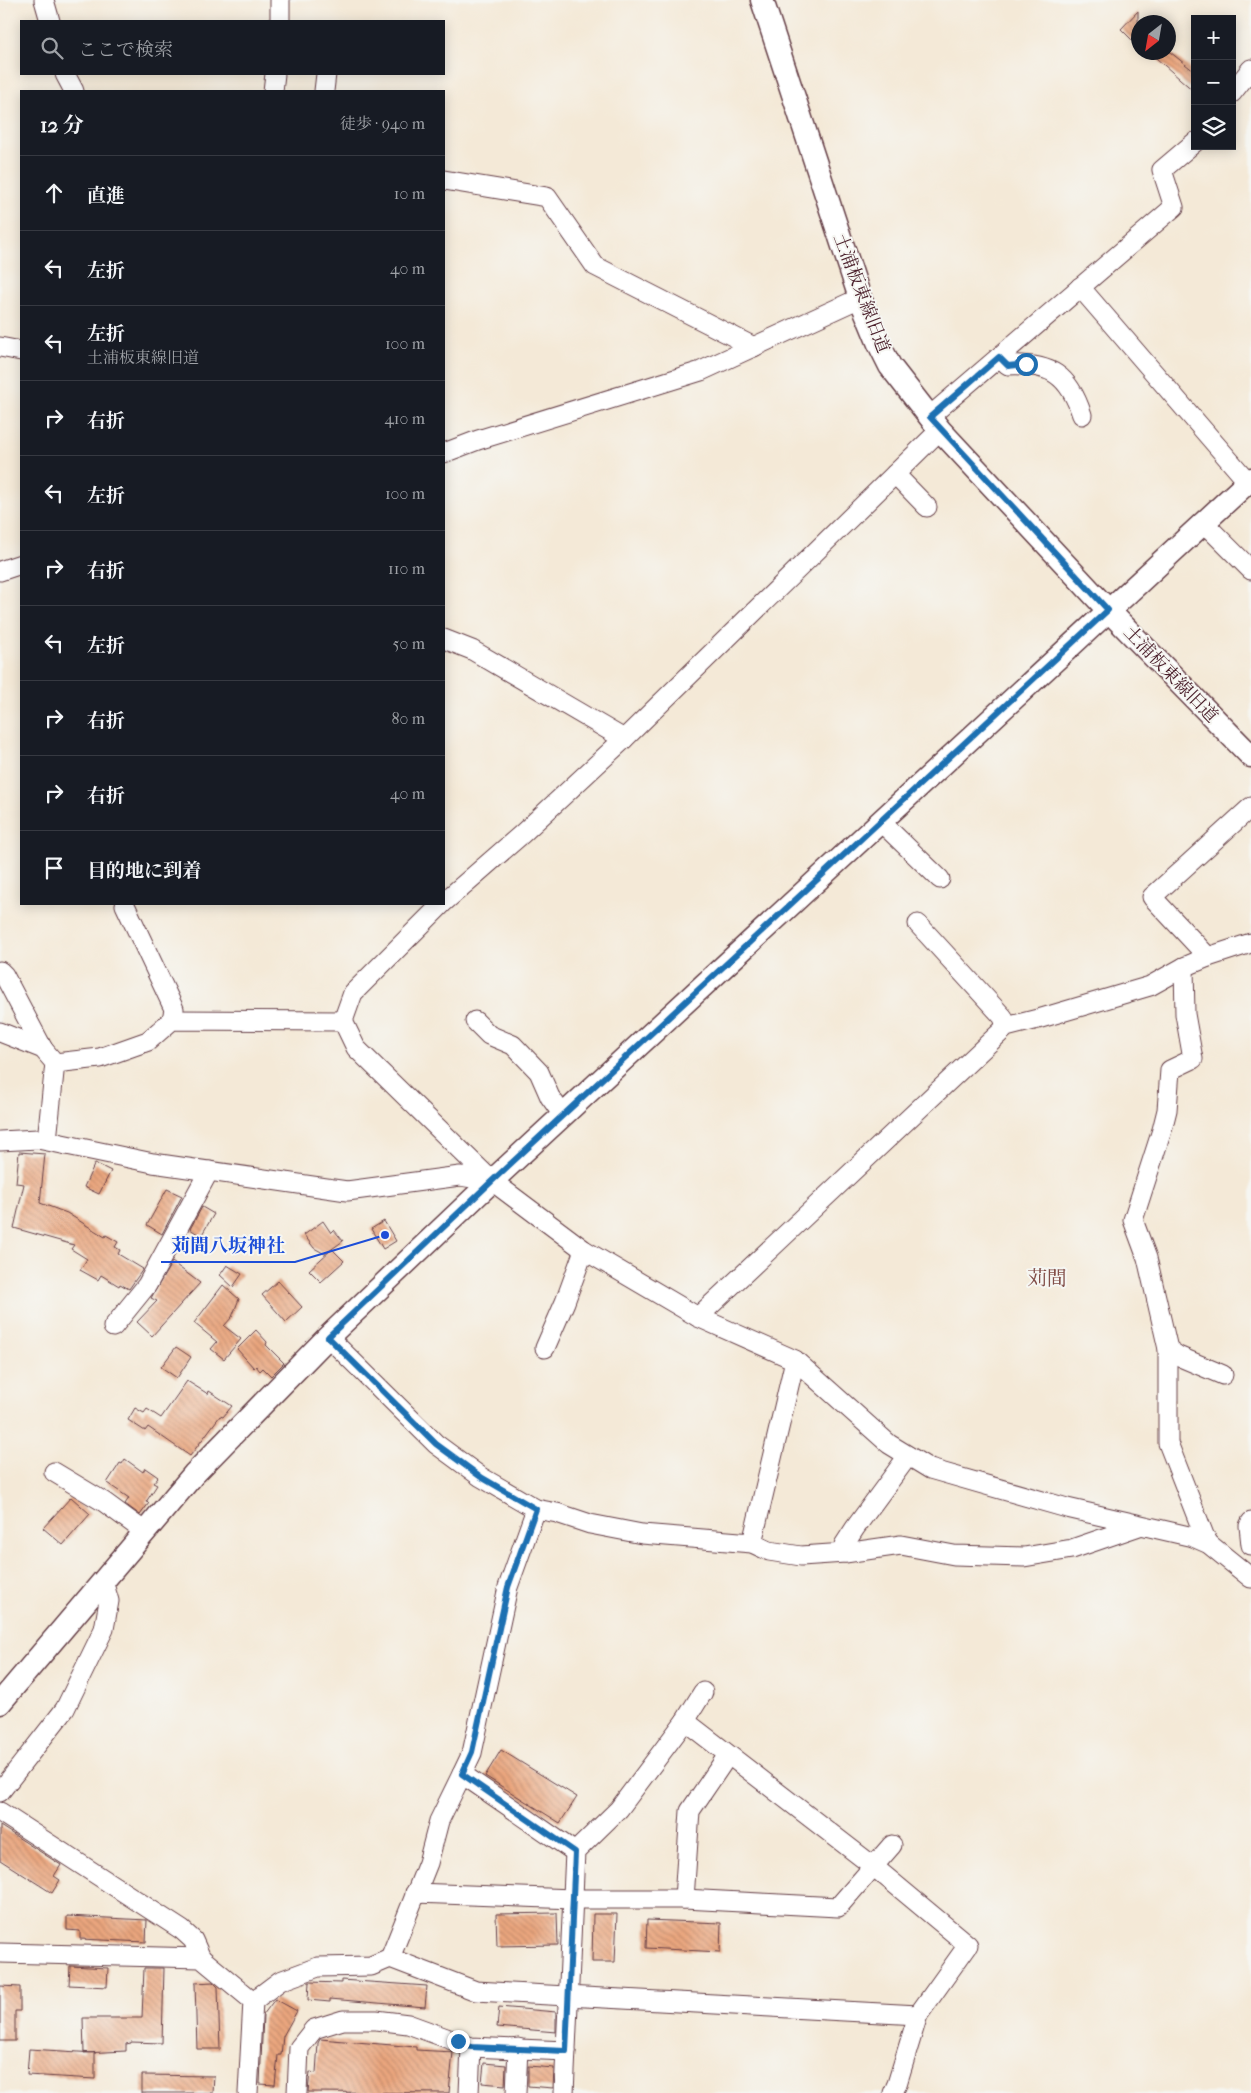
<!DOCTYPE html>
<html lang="ja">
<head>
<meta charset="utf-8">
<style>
  body { margin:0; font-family:"IM FELL French Canon","Noto Serif JP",serif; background:#20242c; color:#f1f3f6 }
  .controls { position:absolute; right:15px; top:15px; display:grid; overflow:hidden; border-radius:0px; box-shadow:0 2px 12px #0003 }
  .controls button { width:45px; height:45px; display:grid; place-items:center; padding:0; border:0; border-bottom:1px solid #363941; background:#171b24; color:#f1f3f6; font:25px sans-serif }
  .compass { position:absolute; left:1131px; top:15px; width:45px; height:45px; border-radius:50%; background:#171b24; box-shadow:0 2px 12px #0003; rotate:211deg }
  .stop { position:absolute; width:15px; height:15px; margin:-11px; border:4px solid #1f6fb2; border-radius:50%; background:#fff }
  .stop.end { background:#1f6fb2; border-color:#fff; box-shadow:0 1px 5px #0008 }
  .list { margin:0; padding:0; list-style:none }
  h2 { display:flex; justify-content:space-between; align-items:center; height:65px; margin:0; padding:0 20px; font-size:21px }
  h2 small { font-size:16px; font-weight:400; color:#9ea1a6 }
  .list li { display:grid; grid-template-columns:32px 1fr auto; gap:15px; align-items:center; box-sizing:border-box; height:75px; padding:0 20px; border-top:1px solid #363941 }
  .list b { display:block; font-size:19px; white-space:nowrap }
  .list p { margin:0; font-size:16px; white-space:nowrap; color:#9ea1a6 }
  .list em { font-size:16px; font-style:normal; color:#9ea1a6 }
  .icon { flex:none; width:28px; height:28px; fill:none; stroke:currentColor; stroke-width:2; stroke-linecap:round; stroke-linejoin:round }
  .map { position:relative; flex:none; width:1251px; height:2093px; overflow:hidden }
  .search { position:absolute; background:#171b24; box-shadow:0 2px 12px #0003; left:20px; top:20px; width:425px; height:55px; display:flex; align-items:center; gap:12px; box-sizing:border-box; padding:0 18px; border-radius:0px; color:#9ea1a6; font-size:19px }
  .panel { position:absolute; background:#171b24; box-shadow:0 2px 12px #0003; left:20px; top:90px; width:425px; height:815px; border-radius:0px }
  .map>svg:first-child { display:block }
  .building { fill:url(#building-back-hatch) }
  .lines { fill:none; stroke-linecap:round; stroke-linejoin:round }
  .minor-casing { stroke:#643d45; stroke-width:21 }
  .tertiary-casing { stroke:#643d45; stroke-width:25 }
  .minor { stroke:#fff; stroke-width:19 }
  .tertiary { stroke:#fff; stroke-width:22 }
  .route { stroke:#1f6fb2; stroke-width:6 }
  .labels { text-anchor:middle; stroke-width:4; stroke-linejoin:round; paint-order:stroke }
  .street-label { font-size:18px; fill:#4a1f2b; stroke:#f6f6f2 }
  .quarter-label { font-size:20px; fill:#824e48; stroke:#f6f6f2 }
  .leader { fill:none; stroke:#1d4ed8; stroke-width:2 }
  .callout-dot { fill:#1d4ed8; stroke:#f6f6f2; stroke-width:2 }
  .callout-label { font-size:19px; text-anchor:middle; font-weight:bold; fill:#1d4ed8; stroke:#f6f6f2; stroke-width:4; stroke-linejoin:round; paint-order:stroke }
</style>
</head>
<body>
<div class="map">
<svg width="1251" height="2093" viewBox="0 0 1251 2093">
  <defs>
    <pattern id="building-back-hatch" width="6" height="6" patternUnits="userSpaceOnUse" patternTransform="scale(1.25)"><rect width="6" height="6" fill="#eaa67e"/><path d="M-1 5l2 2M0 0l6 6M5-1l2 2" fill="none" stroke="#c08767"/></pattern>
  </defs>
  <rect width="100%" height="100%" fill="#f6f6f2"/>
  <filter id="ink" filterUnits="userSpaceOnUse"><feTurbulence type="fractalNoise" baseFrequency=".02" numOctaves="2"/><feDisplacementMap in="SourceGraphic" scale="10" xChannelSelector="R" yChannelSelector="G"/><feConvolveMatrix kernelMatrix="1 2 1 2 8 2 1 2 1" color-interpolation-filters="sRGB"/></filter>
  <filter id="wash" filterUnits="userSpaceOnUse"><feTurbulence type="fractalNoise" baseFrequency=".0096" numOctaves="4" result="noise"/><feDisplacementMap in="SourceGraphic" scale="20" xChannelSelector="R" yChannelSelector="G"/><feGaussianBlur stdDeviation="1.12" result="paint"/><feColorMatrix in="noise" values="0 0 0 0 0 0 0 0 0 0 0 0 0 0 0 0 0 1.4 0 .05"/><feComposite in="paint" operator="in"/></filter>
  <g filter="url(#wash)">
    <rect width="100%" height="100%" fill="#f4e9d7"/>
    <g id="blocks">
      <g class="building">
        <path d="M1138,11V33L1132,40L1121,29Z"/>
        <path d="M1149,52H1170L1195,72V92Z"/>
        <path d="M19,1152L45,1154L40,1203L67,1213L105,1237L106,1235L118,1242L115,1247L120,1250L118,1254L143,1269L129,1289L120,1284L119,1286L101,1275L98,1280L80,1270L87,1259L71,1249L74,1245L14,1228L24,1184L16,1183Z"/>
        <path d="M95,1163L111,1171L99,1194L84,1187Z"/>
        <path d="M167,1189L182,1196L162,1234L147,1225Z"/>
        <path d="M202,1207L214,1214L201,1236L190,1229Z"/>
        <path d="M323,1221L331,1233L334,1230L343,1241L325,1254L314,1248L304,1235Z"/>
        <path d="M384,1221L396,1241L383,1249L371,1229Z"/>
        <path d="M332,1249L344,1261L321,1282L309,1270Z"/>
        <path d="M172,1262L200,1283L152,1336L137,1322L157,1301L151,1298Z"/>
        <path d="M227,1265L242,1274L233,1287L220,1275Z"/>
        <path d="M278,1281L302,1307L286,1322L262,1295Z"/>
        <path d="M223,1285L239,1299L232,1317L224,1326L241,1339L224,1359L211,1349L217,1342L194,1323Z"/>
        <path d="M256,1330L267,1342L266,1345L284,1363L271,1376L263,1368L260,1371L256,1366L254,1368L237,1349Z"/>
        <path d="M176,1347L191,1357L177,1378L161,1367Z"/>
        <path d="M187,1381L208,1394L209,1391L232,1406L223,1417L220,1416L190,1456L148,1427L145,1431L128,1420L135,1408L144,1413L147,1409L161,1418Z"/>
        <path d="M125,1459L143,1472L145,1468L158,1477L153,1483L157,1485L146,1502L149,1503L140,1515L125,1504L129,1498L107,1483L120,1463L122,1464Z"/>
        <path d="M71,1497L90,1514L63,1545L43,1528Z"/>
        <path d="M501,1750L577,1797L560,1823L485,1776Z"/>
        <path d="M0,1826L61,1865L54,1876L60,1880L52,1893L0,1860Z"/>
        <path d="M557,1913L558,1945L497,1946L496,1914Z"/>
        <path d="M593,1914H617L615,1962H592Z"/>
        <path d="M67,1916L147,1920L146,1942L80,1939V1931L67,1930Z"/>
        <path d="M647,1920L721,1923L720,1952L646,1948Z"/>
        <path d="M70,1966L108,1968L107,1987L69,1985Z"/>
        <path d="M144,1968H164L162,2043L131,2042V2043L126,2044V2051L84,2053L83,2018H142Z"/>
        <path d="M341,1980L427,1986L425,2007L330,1999V2002L308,2000L309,1982L341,1983Z"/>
        <path d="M213,1982L218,1987L220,2049H197L195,1983Z"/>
        <path d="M0,1986L20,1987V2011H15V2041H0Z"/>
        <path d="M275,1999L297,2011L283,2036L281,2055H278L275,2085L260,2084L263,2015Z"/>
        <path d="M499,2007L556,2012V2032L497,2027Z"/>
        <path d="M320,2039L416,2047V2050L453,2052L449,2093L308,2092L310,2072L316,2073L318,2043Z"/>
        <path d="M29,2049L95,2053V2079L27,2075Z"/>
        <path d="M484,2063L506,2065L505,2085L482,2083Z"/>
        <path d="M528,2066L554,2068L553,2088L528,2086Z"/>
        <path d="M142,2075L214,2076L213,2093H142Z"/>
      </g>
    </g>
  </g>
  <g filter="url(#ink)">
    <use href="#blocks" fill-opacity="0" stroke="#643d45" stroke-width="1"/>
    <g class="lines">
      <defs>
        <g id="minor">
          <path d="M44,0L50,21"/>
          <path d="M280,21V0"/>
          <path d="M65,74L74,91"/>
          <path d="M273,91L275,74"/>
          <path d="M324,91L326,74"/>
          <path d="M1232,93L1251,69"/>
          <path d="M444,180L547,197L595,266L754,347"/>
          <path d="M1080,287L1248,482"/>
          <path d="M0,347L21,351"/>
          <path d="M999,357L1008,365C1051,363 1069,375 1082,415"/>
          <path d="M929,417L1174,207L1162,170L1195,142"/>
          <path d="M444,453L478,440L701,371L860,298"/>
          <path d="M895,474L927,507"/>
          <path d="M1203,522L1251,570"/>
          <path d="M0,571L21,564"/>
          <path d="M444,639L472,650L624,739"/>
          <path d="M880,821L940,879"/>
          <path d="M444,902L522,834L624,739L940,430"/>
          <path d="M125,905L174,1009L172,1020"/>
          <path d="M918,924L1003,1017L1006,1027"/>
          <path d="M1208,957L1152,897L1251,807"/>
          <path d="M1184,967L1185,1014L1193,1059L1170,1070L1167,1110L1162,1130L1133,1220L1147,1258L1168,1349V1443L1204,1535L1209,1544"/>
          <path d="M0,971L4,975L43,1049"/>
          <path d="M343,1021L353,993L442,904"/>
          <path d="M475,1021L489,1035L513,1045L539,1072L550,1097L563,1115"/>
          <path d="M0,1032L43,1049L55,1063L100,1058L148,1041L172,1020L343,1021L356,1048L492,1181L584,1250L698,1317L795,1360L889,1444L930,1469L1067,1508L1193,1537L1209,1544L1251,1578"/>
          <path d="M47,1140L55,1063"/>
          <path d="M0,1141L38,1139L153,1163L347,1191L460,1176L492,1181"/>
          <path d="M698,1317L1006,1027L1038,1019L1150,986L1184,967L1208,957L1251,943"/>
          <path d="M113,1327L147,1285L209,1171"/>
          <path d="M328,1337L436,1444L481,1477L536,1509L557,1513L590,1524L642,1534L752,1543L769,1551L801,1556L845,1553L901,1545L954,1555L1024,1557L1072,1549L1139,1526"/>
          <path d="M545,1348L565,1302L584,1250"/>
          <path d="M1168,1349L1178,1356L1223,1375"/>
          <path d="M54,1472L104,1502L145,1532"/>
          <path d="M1251,1522L1249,1526L1251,1545"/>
          <path d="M752,1543L795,1360"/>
          <path d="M845,1553L844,1545L855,1528L908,1456"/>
          <path d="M685,1721L703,1692"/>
          <path d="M462,1774L472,1753L508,1587L536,1509"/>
          <path d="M0,1792L65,1709L104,1629L109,1601L103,1581"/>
          <path d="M0,1812L182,1930L193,1940L201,1958"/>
          <path d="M415,1893L573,1899H684L838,1907L892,1845"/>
          <path d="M684,1899L690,1811L728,1755"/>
          <path d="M0,1953L201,1958L253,2001L248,2093"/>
          <path d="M390,1958L428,1863L439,1821L462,1774L575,1852"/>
          <path d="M253,2001L280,1981L318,1967L371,1966L390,1958L476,1991L918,2015"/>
          <path d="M297,2093L299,2048L314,2029L343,2020H376L408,2024L471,2047L566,2051"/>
          <path d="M469,2093L471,2047"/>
          <path d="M516,2093L518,2048"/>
          <path d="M564,2093L575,1852L619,1809L685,1721L873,1866L968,1945L918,2015L897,2084L893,2093"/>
        </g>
        <g id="tertiary">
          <path d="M762,0L860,298L879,344L890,366L940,430L1108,610L1251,756"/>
          <path d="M0,1703L194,1474L328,1337L492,1181L1251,479"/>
        </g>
      </defs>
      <use href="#minor" class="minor-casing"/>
      <use href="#tertiary" class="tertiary-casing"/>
      <use href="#minor" class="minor"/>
      <use href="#tertiary" class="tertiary"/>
    </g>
  </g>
  <g class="lines" filter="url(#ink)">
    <path class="route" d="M458,2041L471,2047L566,2051L575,1852L462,1774L472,1752L508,1587L536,1509L481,1477L436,1444L328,1337L492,1181L1108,610L930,417L999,357L1008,366L1026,364"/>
  </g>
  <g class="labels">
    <g class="street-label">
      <text transform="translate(862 293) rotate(69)" y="6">土浦板東線旧道</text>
      <text transform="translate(1171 674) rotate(46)" y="6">土浦板東線旧道</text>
    </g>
    <g class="quarter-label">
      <text x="1047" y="1285">苅間</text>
    </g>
  </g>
  <path class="leader" d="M385 1235L295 1262H161"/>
  <circle class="callout-dot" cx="385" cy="1235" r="5"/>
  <g class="callout-label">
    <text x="228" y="1252">苅間八坂神社</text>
  </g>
</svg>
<div class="controls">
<button>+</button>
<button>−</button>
<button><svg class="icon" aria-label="layers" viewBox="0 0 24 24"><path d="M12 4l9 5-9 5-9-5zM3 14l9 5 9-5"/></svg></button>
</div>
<svg class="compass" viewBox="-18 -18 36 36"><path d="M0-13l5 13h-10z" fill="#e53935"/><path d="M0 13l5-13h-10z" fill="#9ea1a6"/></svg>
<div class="stop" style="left:1026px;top:364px"></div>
<div class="stop end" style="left:458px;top:2041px"></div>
<div class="search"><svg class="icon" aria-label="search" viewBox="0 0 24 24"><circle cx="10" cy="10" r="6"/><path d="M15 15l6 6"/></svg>ここで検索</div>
<section class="panel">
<h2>12 分<small>徒歩 · 940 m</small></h2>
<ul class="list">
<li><svg class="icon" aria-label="ahead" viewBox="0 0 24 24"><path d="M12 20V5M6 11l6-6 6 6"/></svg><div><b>直進</b></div><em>10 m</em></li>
<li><svg class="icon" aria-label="left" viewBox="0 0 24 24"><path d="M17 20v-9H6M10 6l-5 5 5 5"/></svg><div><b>左折</b></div><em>40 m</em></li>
<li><svg class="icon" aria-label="left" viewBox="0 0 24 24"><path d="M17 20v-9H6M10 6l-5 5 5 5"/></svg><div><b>左折</b><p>土浦板東線旧道</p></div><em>100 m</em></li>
<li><svg class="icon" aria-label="right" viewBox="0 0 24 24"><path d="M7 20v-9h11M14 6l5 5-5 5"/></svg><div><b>右折</b></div><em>410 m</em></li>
<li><svg class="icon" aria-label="left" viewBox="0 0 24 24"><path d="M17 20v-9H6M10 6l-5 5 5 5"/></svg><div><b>左折</b></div><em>100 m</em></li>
<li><svg class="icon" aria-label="right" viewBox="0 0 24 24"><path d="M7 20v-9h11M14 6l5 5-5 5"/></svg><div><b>右折</b></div><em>110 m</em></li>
<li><svg class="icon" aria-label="left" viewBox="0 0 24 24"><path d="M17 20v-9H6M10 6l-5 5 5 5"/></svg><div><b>左折</b></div><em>50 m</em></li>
<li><svg class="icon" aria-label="right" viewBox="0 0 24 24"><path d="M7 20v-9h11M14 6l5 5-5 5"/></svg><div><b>右折</b></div><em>80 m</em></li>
<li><svg class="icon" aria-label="right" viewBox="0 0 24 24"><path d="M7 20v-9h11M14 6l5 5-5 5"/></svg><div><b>右折</b></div><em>40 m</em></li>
<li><svg class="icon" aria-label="arrive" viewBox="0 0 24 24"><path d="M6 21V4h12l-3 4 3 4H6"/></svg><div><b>目的地に到着</b></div></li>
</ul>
</section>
</div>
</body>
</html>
